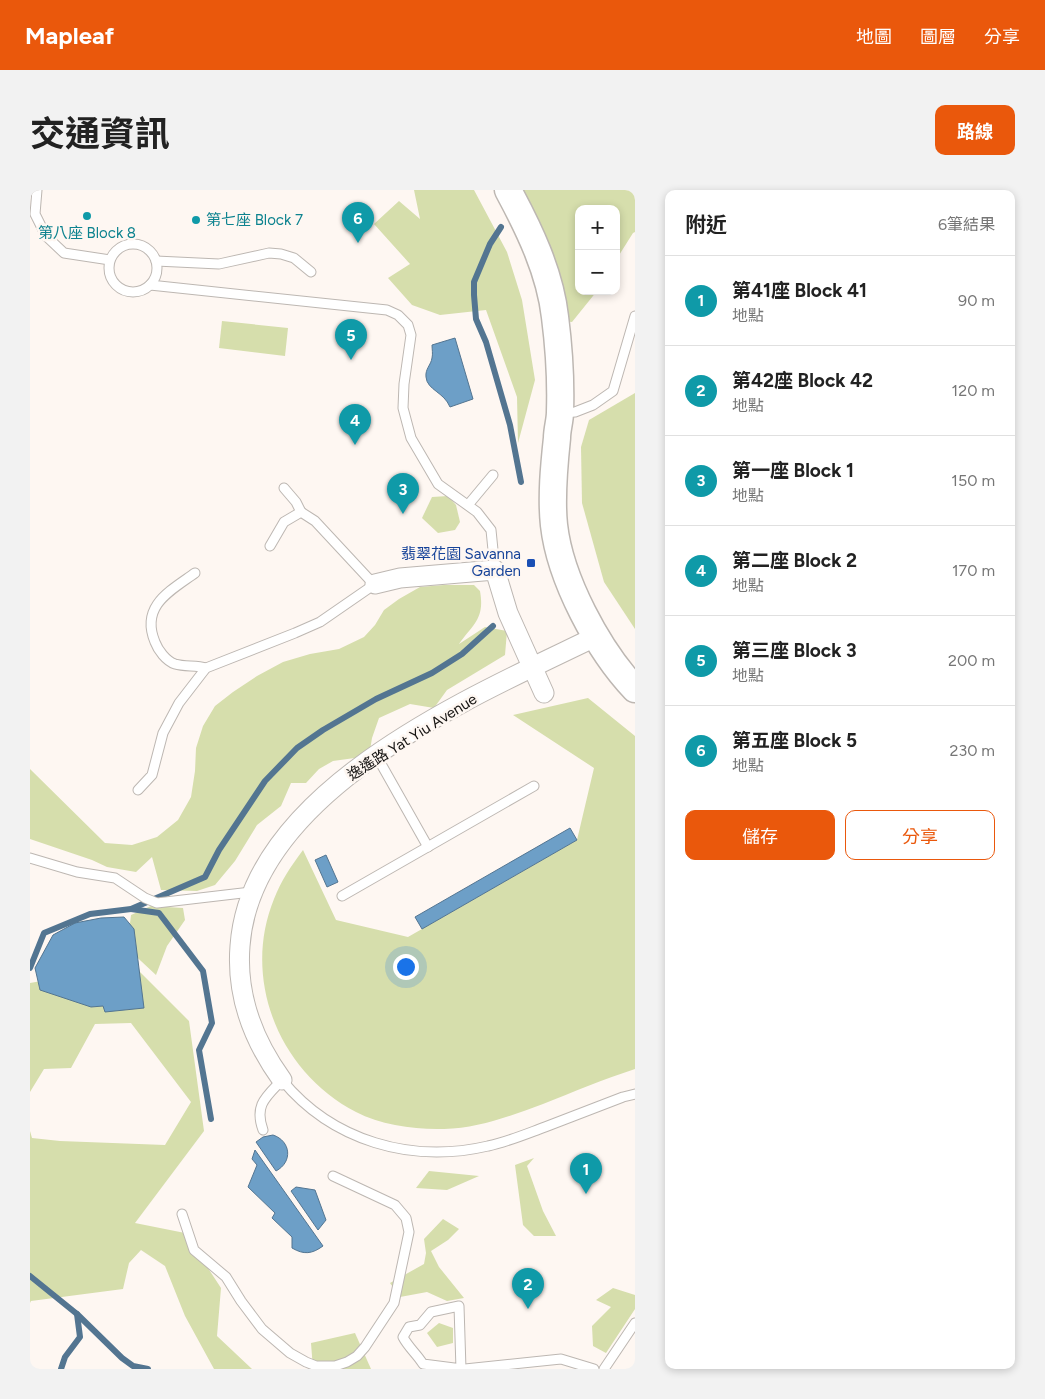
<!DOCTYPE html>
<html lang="zh-TW">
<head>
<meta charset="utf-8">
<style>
  body { margin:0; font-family:Figtree,"Noto Sans TC",sans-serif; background:#f2f2f2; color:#222 }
  .controls { position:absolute; right:15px; top:15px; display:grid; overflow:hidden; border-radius:10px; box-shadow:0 2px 8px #0003 }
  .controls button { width:45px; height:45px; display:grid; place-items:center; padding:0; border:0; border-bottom:1px solid #e0e0e0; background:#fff; color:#222; font:25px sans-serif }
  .you { position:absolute; left:375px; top:776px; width:18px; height:18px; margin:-12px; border:4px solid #fff; border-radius:50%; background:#1a73e8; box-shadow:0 0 0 8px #1a73e833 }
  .badge { display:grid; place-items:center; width:32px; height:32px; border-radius:50%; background:#ea580c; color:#fff; font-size:16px; font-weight:700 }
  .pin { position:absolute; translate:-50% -41px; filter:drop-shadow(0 1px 2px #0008) }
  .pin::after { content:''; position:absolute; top:26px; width:18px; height:15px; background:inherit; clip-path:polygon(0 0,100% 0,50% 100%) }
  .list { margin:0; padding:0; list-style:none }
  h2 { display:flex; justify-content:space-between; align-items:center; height:65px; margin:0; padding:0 20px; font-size:21px }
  h2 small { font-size:16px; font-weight:400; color:#767676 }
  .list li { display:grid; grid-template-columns:32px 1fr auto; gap:15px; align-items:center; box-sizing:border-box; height:90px; padding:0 20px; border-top:1px solid #e0e0e0 }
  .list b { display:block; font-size:19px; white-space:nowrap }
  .list p { margin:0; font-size:16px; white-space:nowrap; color:#767676 }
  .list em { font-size:16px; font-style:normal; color:#767676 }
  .actions { display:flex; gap:10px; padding:15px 20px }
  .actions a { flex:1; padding:11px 0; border:1px solid #ea580c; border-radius:10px; text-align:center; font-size:18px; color:#ea580c }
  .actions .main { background:#ea580c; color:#fff }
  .map { position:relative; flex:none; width:605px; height:1179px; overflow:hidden; border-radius:10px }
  header { display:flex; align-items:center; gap:30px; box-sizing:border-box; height:70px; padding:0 25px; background:#ea580c; color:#fff }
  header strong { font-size:24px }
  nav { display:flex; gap:28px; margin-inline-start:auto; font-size:18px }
  .intro { display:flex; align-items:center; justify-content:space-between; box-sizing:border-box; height:120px; padding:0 30px }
  h1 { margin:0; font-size:35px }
  .button { padding:12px 22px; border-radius:10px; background:#ea580c; color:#fff; font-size:18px; font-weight:700 }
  main { display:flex; gap:30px; padding:0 30px }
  aside { flex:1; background:#fff; border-radius:10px; box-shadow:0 2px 8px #0003 }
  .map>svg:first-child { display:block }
  .green { fill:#d6deac }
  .water { fill:#6d9fc7; stroke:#537591 }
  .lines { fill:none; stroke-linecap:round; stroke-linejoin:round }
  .stream { stroke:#537591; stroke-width:6 }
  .service-casing { stroke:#bdb7b2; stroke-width:11 }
  .minor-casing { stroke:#bdb7b2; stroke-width:21 }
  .secondary-casing { stroke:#bdb7b2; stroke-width:29 }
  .service { stroke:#fff; stroke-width:9 }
  .minor { stroke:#fff; stroke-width:19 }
  .secondary { stroke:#fff; stroke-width:26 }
  .culture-dot { fill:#0f9aa8; stroke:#fef7f2; stroke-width:2 }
  .transit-dot { fill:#1a4fb4; stroke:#fef7f2; stroke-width:2 }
  .labels { text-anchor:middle; stroke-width:5; stroke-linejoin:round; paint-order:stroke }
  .culture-label { font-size:15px; fill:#0d838f; stroke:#fef7f2; text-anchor:start }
  .transit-label { font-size:15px; fill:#164399; stroke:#fef7f2; text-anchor:end }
  .street-label { font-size:15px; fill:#161412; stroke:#fef7f2 }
</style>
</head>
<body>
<header>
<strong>Mapleaf</strong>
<nav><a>地圖</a><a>圖層</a><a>分享</a></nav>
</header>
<div class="intro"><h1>交通資訊</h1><a class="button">路線</a></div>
<main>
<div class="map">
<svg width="605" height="1179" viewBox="0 0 605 1179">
  <rect width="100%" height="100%" fill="#fef7f2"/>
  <g class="green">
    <path d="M384,0H444L477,62L492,110L505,190L488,253L487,207L456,120L410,125L382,115L358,88L380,74L344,34L369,11L390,29Z"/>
    <path d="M485,0H605V42L603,43L586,70V19H549V101H567L542,132L522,130Z"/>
    <path d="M192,131L258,138L255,166L189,158Z"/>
    <path d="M605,203V439L574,392L552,313L551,257L559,230Z"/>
    <path d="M418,306L426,315L430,332L425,340L408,343L392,328L402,307Z"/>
    <path d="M414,395H444L450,401C455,429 443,434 429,454L455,437L477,441L475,465L417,500L404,518L380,514L349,528L342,548L339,566L303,571L289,579L276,593H261L251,616L227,635L205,671L185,695L167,701L131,700L122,667L106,682L77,677L62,670L0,649V579L75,653L102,655L127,647L148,630L161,607L165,581L166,558L173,536L185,516L203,502L227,486L253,472L280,464L309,459L334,447L345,435L354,420L369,409L390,397Z"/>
    <path d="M558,508L605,546V879C574,889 543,902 513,914C480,926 449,938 414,939C386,940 351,935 326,922C250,883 211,790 244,709C251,691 261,676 273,660L306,730L378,747L547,650L564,578L483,525Z"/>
    <path d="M121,716L153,718L155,730L137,756L126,785L97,758L101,725Z"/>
    <path d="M103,775L159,831L174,941L105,1033L155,1043L191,1098L187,1146L222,1179H184L155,1126L135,1076L111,1060L99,1073L93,1099L1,1111L0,1113V941L2,948L30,951L135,955L161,912L101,833L65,834L41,878L14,879L0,902V793Z"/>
    <path d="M504,968L497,976L513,1021L526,1046H504L493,1035L485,975Z"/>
    <path d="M399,981L449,986L417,1000L386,998Z"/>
    <path d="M413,1029L429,1039L418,1050L401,1061L409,1077L434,1108L417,1111L397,1102L370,1107L360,1093L394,1074L396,1063L394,1049Z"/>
    <path d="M583,1098L605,1105V1119L576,1163L563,1156L562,1136L581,1117L566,1110Z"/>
    <path d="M409,1133L423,1138V1153L407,1157L397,1143Z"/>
    <path d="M325,1143L341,1179H283L281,1153Z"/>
  </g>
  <g class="water">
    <path d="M425,148L443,209L420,217C414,202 397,200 396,187C395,179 401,175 402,168C403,164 402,159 402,155Z"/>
    <path d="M540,638L547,650L392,739L385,727Z"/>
    <path d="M296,665L308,692L297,697L285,670Z"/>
    <path d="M94,727L104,739L114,818L75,822L73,816L61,817L10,800L5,778L23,745L45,733L71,728Z"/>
    <path d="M243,945C261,951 263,972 246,981L226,952L233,947Z"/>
    <path d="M225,960L293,1056C282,1064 274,1065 262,1058V1047L242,1028L245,1023L218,997L227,975L222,969Z"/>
    <path d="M266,997L285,1000L296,1030L288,1040L261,1001Z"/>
  </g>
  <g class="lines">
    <g class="stream">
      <path d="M471,37L460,54L444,92V105L446,129L456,152L480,235L491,292"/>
      <path d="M101,719L129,723L173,781L182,833L169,860L181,929"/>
      <path d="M0,778L14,743L60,724L101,719L175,687L189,660L235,591L267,558L293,540L346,509L402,483L432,464L463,436"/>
      <path d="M0,1086L47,1124L50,1147L35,1167L31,1179"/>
      <path d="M47,1124L92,1168L103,1176L118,1179"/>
    </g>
    <defs>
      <g id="service">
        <path d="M7,0L5,24L16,46L34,63L80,70"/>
        <circle cx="103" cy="78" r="24"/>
        <path d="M126,71L189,74L239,63L251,64L264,68L281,82"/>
        <path d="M120,95L357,120L368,125L378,135L381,145L374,194L373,218L381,248L408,294L447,322L461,340L465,380"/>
        <path d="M533,223L545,222L563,215L583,201L605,126"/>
        <path d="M254,298L266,312L271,322"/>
        <path d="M438,315L463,285"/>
        <path d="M165,383C140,401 110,416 125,452C128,460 136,471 145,474C155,477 166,475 176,478"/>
        <path d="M346,565L398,657"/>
        <path d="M108,600L122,585L133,543L149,513L176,478L265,443L290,432L345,394L338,388L285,331L271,322L254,332L240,356"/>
        <path d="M0,668L47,682L85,688L115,708L127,713L221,702"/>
        <path d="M312,706L504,596"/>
        <path d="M233,940C224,915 236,907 252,890C302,951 381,974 458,956C477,952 496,944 515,937C541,927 567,917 593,907L605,904"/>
        <path d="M152,1024L164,1060L196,1087L211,1111L232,1139L260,1163L276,1172L286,1176H305L317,1172L327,1166L335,1157L364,1113L379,1042L376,1028L365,1015L303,986"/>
        <path d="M431,1179L429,1116L401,1122L390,1135L379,1137L373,1147C378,1157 387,1164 393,1174L432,1179"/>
        <path d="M435,1179L531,1169L564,1179"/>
        <path d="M574,1179L605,1133"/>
      </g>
      <g id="minor">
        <path d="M345,394L370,388L465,380L478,423L514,503"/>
        <path d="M252,890C223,850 206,806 210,756C221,599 444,506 567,446"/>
      </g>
      <path id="secondary" d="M478,0C499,39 520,82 525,127C529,158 531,191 530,222C530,231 527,239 527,248C524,276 521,307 524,335C530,389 568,460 605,499"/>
    </defs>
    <use href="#service" class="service-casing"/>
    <use href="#minor" class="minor-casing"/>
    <use href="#secondary" class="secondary-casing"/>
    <use href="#service" class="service"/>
    <use href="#minor" class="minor"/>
    <use href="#secondary" class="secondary"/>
  </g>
  <g class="culture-dot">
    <circle cx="57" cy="26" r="5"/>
    <circle cx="166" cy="30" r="5"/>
  </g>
  <rect class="transit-dot" x="496" y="368" width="10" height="10" rx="2.5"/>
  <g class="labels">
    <g class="culture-label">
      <text x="176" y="35">第七座 Block 7</text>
      <text x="57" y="48" text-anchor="middle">第八座 Block 8</text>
    </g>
    <g class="transit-label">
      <text x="491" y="369">翡翠花園 Savanna<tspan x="491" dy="17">Garden</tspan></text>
    </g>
    <g class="street-label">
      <text transform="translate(382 547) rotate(-32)" y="5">逸遙路 Yat Yiu Avenue</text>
    </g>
  </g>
</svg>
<div class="controls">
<button>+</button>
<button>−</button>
</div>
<div class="you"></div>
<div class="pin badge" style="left:556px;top:1004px;background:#0f9aa8">1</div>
<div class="pin badge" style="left:498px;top:1119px;background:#0f9aa8">2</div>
<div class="pin badge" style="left:373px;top:324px;background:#0f9aa8">3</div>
<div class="pin badge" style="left:325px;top:255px;background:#0f9aa8">4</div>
<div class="pin badge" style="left:321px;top:170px;background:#0f9aa8">5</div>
<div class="pin badge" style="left:328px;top:53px;background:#0f9aa8">6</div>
</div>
<aside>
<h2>附近<small>6筆結果</small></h2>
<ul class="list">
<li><span class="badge" style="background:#0f9aa8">1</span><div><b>第41座 Block 41</b><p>地點</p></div><em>90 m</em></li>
<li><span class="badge" style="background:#0f9aa8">2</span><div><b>第42座 Block 42</b><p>地點</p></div><em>120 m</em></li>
<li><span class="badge" style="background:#0f9aa8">3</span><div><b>第一座 Block 1</b><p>地點</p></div><em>150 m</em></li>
<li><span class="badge" style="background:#0f9aa8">4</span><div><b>第二座 Block 2</b><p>地點</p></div><em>170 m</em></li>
<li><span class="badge" style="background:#0f9aa8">5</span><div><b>第三座 Block 3</b><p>地點</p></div><em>200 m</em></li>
<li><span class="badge" style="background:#0f9aa8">6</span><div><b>第五座 Block 5</b><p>地點</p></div><em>230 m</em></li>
</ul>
<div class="actions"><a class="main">儲存</a><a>分享</a></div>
</aside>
</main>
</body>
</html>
